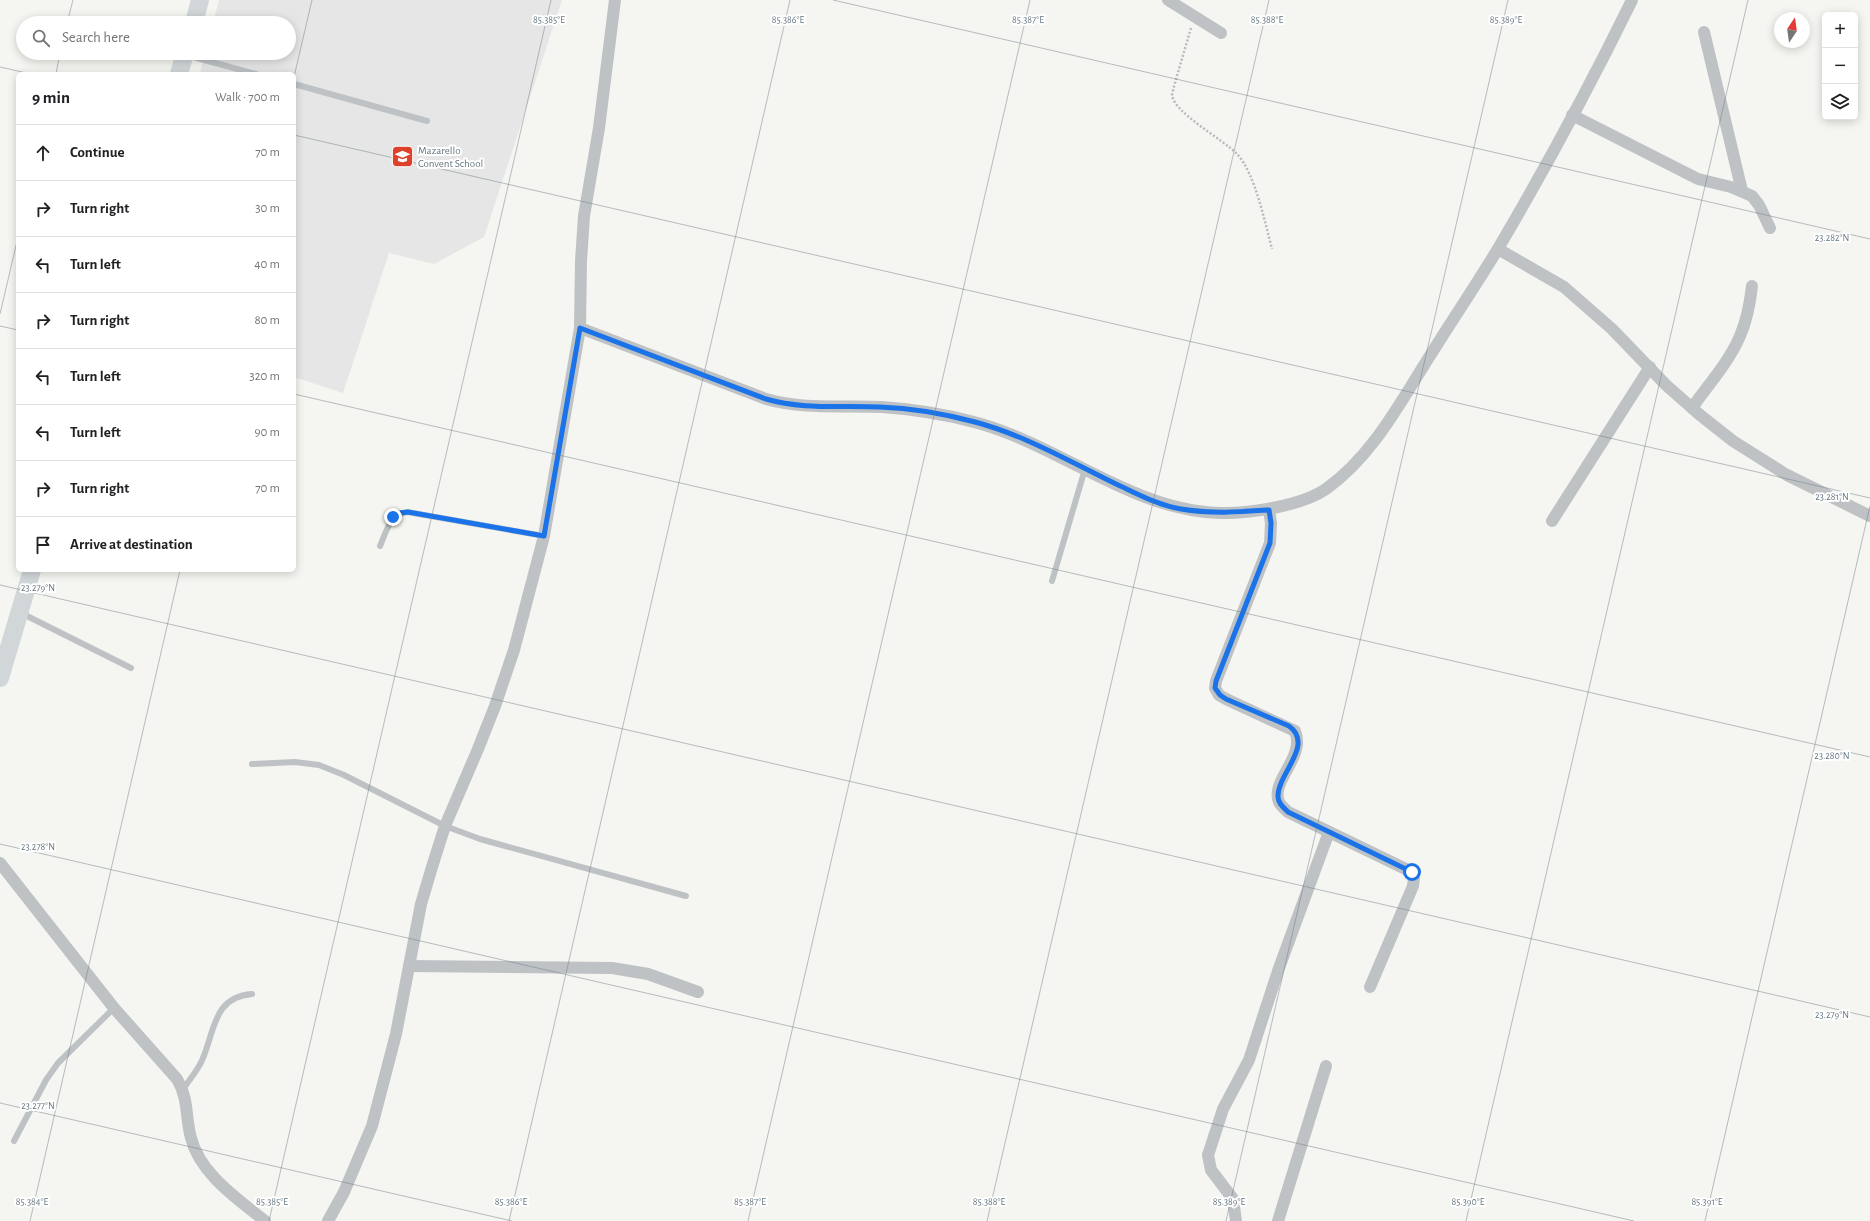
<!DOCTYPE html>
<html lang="en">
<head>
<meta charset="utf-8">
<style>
  body { margin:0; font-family:"Alegreya Sans",sans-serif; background:#f6f6f6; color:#202124 }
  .controls { position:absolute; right:12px; top:12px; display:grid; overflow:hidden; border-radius:6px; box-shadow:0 2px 10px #0003 }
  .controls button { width:36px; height:36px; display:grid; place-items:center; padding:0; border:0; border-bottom:1px solid #e0e0e0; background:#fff; color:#202124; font:20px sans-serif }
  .compass { position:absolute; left:1774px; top:12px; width:36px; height:36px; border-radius:50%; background:#fff; box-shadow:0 2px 10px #0003; rotate:13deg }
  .stop { position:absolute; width:12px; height:12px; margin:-9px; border:3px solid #1a73e8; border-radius:50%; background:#fff }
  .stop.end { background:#1a73e8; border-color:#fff; box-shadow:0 1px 4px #0008 }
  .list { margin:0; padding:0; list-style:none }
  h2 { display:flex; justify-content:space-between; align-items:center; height:52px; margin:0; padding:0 16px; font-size:17px }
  h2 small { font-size:13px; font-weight:400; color:#757577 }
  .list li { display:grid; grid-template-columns:26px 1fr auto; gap:12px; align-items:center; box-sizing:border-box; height:56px; padding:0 16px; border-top:1px solid #e0e0e0 }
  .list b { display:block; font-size:15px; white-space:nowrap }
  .list em { font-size:13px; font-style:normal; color:#757577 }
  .icon { flex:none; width:22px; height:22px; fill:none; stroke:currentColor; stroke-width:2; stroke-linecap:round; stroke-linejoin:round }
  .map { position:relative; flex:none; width:1870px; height:1221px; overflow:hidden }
  .search { position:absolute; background:#fff; box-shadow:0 2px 10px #0003; left:16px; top:16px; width:280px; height:44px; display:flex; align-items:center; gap:10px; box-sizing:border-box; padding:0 14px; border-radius:22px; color:#757577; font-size:15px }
  .panel { position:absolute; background:#fff; box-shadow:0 2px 10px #0003; left:16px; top:72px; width:280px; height:500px; border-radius:6px }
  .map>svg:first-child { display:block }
  .built { fill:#e5e6e5 }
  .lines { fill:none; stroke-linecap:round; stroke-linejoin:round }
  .path { stroke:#b8bbbd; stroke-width:2.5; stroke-dasharray:2 2; stroke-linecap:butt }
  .lane { stroke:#bec2c5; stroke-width:6 }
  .street { stroke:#bec2c5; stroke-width:12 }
  .secondary { stroke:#d1d6d9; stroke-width:18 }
  .route { stroke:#1a73e8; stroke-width:5 }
  .ticks { fill:none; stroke:#657781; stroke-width:1; stroke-opacity:0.45 }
  .labels { text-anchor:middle; stroke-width:4; stroke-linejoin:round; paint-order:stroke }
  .poi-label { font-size:11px; fill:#657781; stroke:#fff; text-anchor:start }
  .ticks-label { font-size:10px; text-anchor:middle; fill:#657781; stroke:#fff; stroke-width:4; stroke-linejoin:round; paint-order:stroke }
</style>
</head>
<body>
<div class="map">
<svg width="1870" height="1221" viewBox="0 0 1870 1221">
  <rect width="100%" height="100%" fill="#f5f5f1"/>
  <path class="built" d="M219,0H562L484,237L434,264L389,253L343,393L294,377V74H200L205,53H289V23H213Z"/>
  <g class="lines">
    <path class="path" d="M1191,28L1174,86C1174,89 1172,92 1172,95C1174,113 1224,140 1237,154C1255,173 1265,223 1272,249"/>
    <g class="lane">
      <path d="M186,55L256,74"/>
      <path d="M294,84L427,121"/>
      <path d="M380,546C387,530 389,516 407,512L544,536"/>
      <path d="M1052,581L1085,469"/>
      <path d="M21,613L131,668"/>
      <path d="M252,764L295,762L319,765L344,775L445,826L480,839L686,896"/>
      <path d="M183,1089C190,1079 199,1069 203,1058C215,1029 214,997 252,994"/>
      <path d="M14,1141L46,1080L58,1063L114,1008"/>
    </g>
    <g class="street">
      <path d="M1168,0L1221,33"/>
      <path d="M1704,32L1742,191"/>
      <path d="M1572,115L1698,179L1731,187L1752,196L1759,205L1770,228"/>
      <path d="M1498,249L1564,287L1612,329L1666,385L1700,415L1733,441L1787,475L1870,516"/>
      <path d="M580,328L766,399C805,410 841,405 882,407C912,409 944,414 974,422C1059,444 1130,510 1219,513C1249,514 1301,506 1326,489C1374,455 1402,399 1433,351C1455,316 1478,282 1499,247C1546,167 1591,84 1632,0"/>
      <path d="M1692,408C1708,385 1729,362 1740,336C1747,320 1750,304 1752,286"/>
      <path d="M1269,510L1271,523L1270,543L1216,681L1215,688L1219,695L1226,699L1295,731C1306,757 1270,781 1279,802C1281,806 1285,809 1288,812L1412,872L1414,878L1413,886L1370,987"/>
      <path d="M1552,521L1650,367"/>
      <path d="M0,863L114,1008L177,1079C189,1099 185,1116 191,1138C200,1174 238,1199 265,1221"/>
      <path d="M409,966L612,968L648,974L698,992"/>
      <path d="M328,1221L344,1192L372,1126L396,1034L421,904L432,867L445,826L478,749L495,706L514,650L544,536L580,328L581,261L584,216L599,128L615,0"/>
      <path d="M1236,1221L1233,1199L1211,1170L1208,1155L1210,1149L1223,1109L1249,1060L1279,968L1329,832"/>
      <path d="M1278,1221L1326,1066"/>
    </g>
    <g class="secondary">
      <path d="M194,23L200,0"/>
      <path d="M179,74L185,53"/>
      <path d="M0,678L32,570"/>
    </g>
  </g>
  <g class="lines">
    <path class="route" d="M393,517L399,513L408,512L544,536L580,328L766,399C804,410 840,405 880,407C911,408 945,414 975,422C1024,435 1069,461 1114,483C1136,493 1157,505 1181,509C1211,514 1239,512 1269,510L1271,523L1270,543L1216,681L1215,688L1220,695L1226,699L1289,726C1315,745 1277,774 1278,797C1278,803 1283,807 1288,812L1412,872"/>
  </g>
  <path class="ticks" d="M833,0L1870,239M67,23L73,0M0,67L31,74M56,74L60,53M294,77L312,0M294,135L1870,498M0,314L18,237M0,326L18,330M294,394L1870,757M0,585L1870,1017M0,844L1634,1221M0,1103L512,1221M30,1221L180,570M269,1221L551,0M509,1221L790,0M748,1221L1030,0M987,1221L1269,0M1226,1221L1508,0M1466,1221L1748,0M1705,1221L1870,506"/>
  <defs>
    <symbol id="school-square" viewBox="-11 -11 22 22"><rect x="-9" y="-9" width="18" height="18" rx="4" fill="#dd4129" stroke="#fff"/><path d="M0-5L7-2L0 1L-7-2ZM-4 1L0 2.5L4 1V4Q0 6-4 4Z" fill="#fff"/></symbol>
  </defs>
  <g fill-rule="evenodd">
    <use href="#school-square" x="390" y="144" width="25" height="25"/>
  </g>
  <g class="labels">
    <g class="poi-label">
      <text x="418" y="154">Mazarello<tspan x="418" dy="13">Convent School</tspan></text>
    </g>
  </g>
  <g class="ticks-label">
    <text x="549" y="23">85.385°E</text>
    <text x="788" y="23">85.386°E</text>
    <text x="1028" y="23">85.387°E</text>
    <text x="1267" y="23">85.388°E</text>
    <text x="1506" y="23">85.389°E</text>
    <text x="1832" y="241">23.282°N</text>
    <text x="1832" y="500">23.281°N</text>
    <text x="38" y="591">23.279°N</text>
    <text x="1832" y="759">23.280°N</text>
    <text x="38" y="850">23.278°N</text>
    <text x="1832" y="1018">23.279°N</text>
    <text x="38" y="1109">23.277°N</text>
    <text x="32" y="1205">85.384°E</text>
    <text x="272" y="1205">85.385°E</text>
    <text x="511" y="1205">85.386°E</text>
    <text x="750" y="1205">85.387°E</text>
    <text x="989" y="1205">85.388°E</text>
    <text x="1229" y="1205">85.389°E</text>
    <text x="1468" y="1205">85.390°E</text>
    <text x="1707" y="1205">85.391°E</text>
  </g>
</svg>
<div class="controls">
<button>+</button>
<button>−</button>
<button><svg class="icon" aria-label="layers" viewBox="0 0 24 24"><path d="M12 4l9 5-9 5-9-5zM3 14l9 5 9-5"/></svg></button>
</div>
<svg class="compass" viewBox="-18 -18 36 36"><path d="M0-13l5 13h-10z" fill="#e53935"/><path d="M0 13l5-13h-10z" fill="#757577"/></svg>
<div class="stop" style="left:1412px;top:872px"></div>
<div class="stop end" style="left:393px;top:517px"></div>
<div class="search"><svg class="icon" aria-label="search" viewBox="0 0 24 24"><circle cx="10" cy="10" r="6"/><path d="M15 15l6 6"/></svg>Search here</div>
<section class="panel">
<h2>9 min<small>Walk · 700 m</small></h2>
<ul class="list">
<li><svg class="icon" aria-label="ahead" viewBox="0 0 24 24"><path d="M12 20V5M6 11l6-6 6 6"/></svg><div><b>Continue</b></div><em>70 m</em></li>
<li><svg class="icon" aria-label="right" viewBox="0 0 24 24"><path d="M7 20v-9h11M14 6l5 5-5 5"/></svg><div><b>Turn right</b></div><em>30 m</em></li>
<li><svg class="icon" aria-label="left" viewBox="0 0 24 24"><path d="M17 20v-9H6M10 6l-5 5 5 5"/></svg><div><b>Turn left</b></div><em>40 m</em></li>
<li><svg class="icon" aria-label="right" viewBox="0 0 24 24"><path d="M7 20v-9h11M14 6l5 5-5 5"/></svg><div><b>Turn right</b></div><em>80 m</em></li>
<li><svg class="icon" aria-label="left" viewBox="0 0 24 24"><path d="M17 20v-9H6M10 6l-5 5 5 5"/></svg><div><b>Turn left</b></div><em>320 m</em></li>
<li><svg class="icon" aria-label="left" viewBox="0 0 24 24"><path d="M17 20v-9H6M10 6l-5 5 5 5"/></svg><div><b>Turn left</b></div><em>90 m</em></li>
<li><svg class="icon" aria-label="right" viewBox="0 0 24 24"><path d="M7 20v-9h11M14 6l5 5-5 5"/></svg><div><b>Turn right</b></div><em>70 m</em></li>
<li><svg class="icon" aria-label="arrive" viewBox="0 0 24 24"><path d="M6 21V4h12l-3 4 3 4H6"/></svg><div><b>Arrive at destination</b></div></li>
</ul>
</section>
</div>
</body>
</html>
